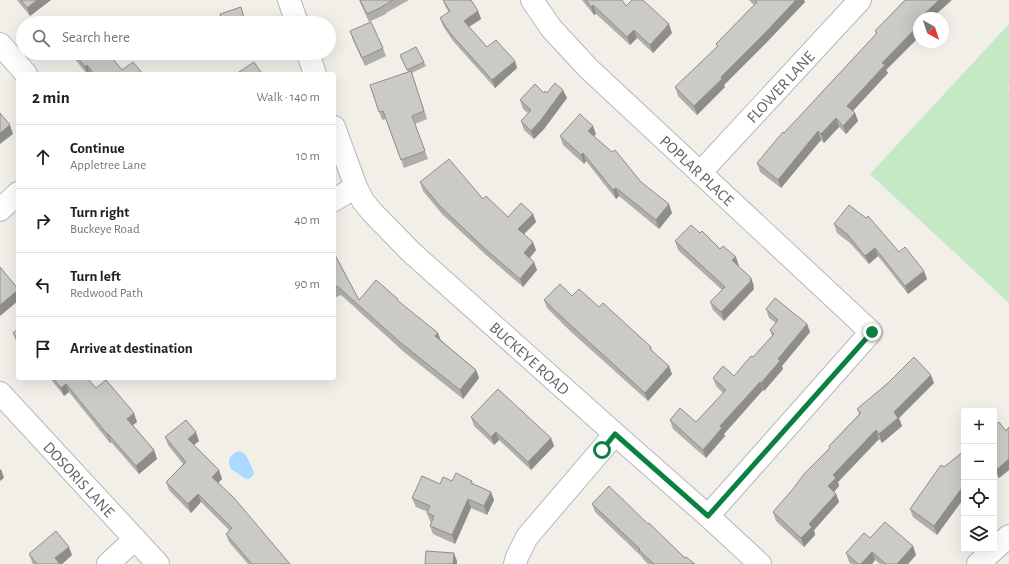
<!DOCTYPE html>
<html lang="en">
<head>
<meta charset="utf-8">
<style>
  body { margin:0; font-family:"Alegreya Sans",sans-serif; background:#f6f6f6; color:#202124 }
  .controls { position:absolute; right:12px; bottom:12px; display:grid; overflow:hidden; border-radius:4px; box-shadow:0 4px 16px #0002 }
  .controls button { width:36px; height:36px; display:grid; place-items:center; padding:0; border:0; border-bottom:1px solid #e0e0e0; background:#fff; color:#202124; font:20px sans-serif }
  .compass { position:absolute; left:913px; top:12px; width:36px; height:36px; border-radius:50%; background:#fff; box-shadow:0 4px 16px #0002; rotate:141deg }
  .stop { position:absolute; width:12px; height:12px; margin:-9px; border:3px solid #0b8043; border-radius:50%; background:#fff }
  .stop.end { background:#0b8043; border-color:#fff; box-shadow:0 1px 4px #0008 }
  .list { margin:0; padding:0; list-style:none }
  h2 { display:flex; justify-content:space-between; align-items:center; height:52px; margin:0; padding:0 16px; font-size:17px }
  h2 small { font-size:13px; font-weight:400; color:#757577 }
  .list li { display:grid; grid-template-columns:26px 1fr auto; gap:12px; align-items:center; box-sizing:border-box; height:64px; padding:0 16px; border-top:1px solid #e0e0e0 }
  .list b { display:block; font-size:15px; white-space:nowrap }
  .list p { margin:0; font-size:13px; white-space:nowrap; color:#757577 }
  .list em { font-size:13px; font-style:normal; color:#757577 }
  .icon { flex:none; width:22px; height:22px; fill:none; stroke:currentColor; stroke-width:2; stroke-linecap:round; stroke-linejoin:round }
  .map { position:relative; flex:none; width:1009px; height:564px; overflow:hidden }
  .search { position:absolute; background:#fff; box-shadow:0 4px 16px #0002; left:16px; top:16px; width:320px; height:44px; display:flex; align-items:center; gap:10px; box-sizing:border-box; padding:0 14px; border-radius:22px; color:#757577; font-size:15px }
  .panel { position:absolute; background:#fff; box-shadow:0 4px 16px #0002; left:16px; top:72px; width:320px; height:308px; border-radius:4px }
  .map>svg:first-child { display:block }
  .green { fill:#c5e8c5 }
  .water { fill:#aadaff }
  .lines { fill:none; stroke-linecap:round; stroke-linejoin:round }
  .minor-casing { stroke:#b5b8bc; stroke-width:24 }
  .minor { stroke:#fff; stroke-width:22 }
  .wall { fill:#afaea9 }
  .shaded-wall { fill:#8f8d8a }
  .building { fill:#cccac5; stroke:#8f8d8a }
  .route { stroke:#0b8043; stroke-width:5 }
  .labels { text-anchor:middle; stroke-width:4; stroke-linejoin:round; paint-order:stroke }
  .street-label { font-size:16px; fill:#5f6368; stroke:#fff }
</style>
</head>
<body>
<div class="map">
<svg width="1009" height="564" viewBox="0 0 1009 564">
  <rect width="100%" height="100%" fill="#f1efe8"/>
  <path class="green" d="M1009,24V86L1007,88L1009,90V303L870,174Z"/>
  <path class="water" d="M240,451C248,455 250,464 254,472L253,475L249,479H246L231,469C226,461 230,453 240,451Z"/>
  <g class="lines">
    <defs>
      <g id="minor">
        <path d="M289,0L297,23"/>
        <path id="s1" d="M532,0L551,28L588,68L871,332L708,516"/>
        <path d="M0,44L26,74"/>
        <path d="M308,53L315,74"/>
        <path id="s2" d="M334,127L356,187L363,201L372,212L411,252L615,434L708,516L760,564"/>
        <path id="s3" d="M700,173L860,0"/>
        <path d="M334,200L356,187"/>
        <path d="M0,210L18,193"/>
        <path id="s4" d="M0,393L158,564"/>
        <path d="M108,564L135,539"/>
        <path d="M515,564L517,557L527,537L615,434"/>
        <path d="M978,564L1009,536"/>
      </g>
    </defs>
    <use href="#minor" class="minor-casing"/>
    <use href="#minor" class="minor"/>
  </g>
  <g class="wall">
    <path d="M17,0H51L30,16Z"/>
    <path d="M359,0H409L386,13V14L369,22Z"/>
    <path d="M443,0L478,11L481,19L469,27L487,47L515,61L517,68L495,88L453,41L443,26L440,18L449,12L446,8Z"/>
    <path d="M582,0H622L626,6L672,33L653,53L637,38L630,45L596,14L594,15Z"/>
    <path d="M749,0H804L805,2L766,43L724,85L725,87L697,115L678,96L675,87L717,47L716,44L754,5Z"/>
    <path d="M919,18V37L886,70L888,73L853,111L855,113L858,121L846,134L839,127L824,143L821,140L781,188L760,172L757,163L876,34L875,31Z"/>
    <path d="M350,31L383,48L386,56L365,66L353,40Z"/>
    <path d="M70,53H108L122,70L143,74H87Z"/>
    <path d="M208,53H221L210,57Z"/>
    <path d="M400,55L424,62L426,66L412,73L427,119L415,124L428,159L404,168L386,119L382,120L370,85L408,72Z"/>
    <path d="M544,93H547L567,98L544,129L534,139L524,130L521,121L528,113L523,109L520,100Z"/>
    <path d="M596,134L594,136L672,213L659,229L619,196L616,199L586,161L584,164L563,145L560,136Z"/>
    <path d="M420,182L483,199L508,217L533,214L536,222L524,234L536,250L530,258L537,270L523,287L486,255L442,214L423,191Z"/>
    <path d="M834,224L899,252L927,279L908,294L878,256L869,264L850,243L837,233Z"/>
    <path d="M700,233L739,266H738L751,278L754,286L753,287L754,289L724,321L713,310L710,302L722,290L678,250L675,241Z"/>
    <path d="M334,253L359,300L399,302L441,340L476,370L479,378L463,399L404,352L341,295L334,298Z"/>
    <path d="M544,300L599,307L651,347L652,351L672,374L648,401L569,330L547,308Z"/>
    <path d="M766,309L807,324L810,332L782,366L783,369L764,391L763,390L724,434L725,436L706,458L673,429L670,420L696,422L723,393L716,386L713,378L734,376L753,357L772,336L770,330L776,323L769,318Z"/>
    <path d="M18,329V344L16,341L13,333Z"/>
    <path d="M50,378H87L96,388L137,422L133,425L154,450L157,459L139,474L111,442L110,443L69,392L64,396Z"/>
    <path d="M934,383L899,418L902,426L882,443L879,439L838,482L839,486L834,492L836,494L839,502L814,530L815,535L804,547L776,521L773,512L829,448V446L859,414L857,409Z"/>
    <path d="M471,417L551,438L554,446L531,470L499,440L494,445L474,426Z"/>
    <path d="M994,426L1006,431L1009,427V470L999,478L994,472Z"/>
    <path d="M165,437L199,441L194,445L219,470L222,479L218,483L290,564H248L229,542L226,534L229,530L201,502L191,513L169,490L166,482L183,464L168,445Z"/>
    <path d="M964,451V498L937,535L913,517L910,509L944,467Z"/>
    <path d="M452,481H472L473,484L491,492L494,500L487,515L471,508L455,544L433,534L430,526L431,522L430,521L427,513L428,512L416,507L412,498L440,484Z"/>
    <path d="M592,504L685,558L695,564H648L643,559L641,556L595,512Z"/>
    <path d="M870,538L913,546L916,555L908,564H880L875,560L872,564H851L849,562L846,553Z"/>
    <path d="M29,554L72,555L62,564H33L32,562Z"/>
  </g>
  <g class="shaded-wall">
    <path d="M37,0H51L30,16L27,8Z"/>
    <path d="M796,0H804L805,2L766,43L724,85L725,87L697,115L694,106L721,77Z"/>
    <path d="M939,0H952L932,18H920Z"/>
    <path d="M593,5L596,14L594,15L591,7Z"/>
    <path d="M478,11L481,19L467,28L464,21Z"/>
    <path d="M669,24L672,33L653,53L650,45Z"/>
    <path d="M919,25V37L886,70L888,73L850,114L847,106L882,63Z"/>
    <path d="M634,30L637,38L630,45L627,37Z"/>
    <path d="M515,61L517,68L495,88L492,80Z"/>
    <path d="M87,65L90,74H88L85,67Z"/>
    <path d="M563,90L567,98L544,129L534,139L531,131Z"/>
    <path d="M855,113L858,121L846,134L843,126Z"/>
    <path d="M836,118L839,127L824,143L821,134Z"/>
    <path d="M10,125L13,134L0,144V133Z"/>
    <path d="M593,126L596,134L591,139L588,131Z"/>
    <path d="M818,131L821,140L781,188L778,180Z"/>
    <path d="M583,153L586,161L584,164L581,155Z"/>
    <path d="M616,188L619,196L616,199L613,190Z"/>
    <path d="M669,204L672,213L659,229L656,220Z"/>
    <path d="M533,214L536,222L521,237L518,229Z"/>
    <path d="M533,242L536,250L527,261L524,253Z"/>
    <path d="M875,248L878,256L869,264L865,256Z"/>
    <path d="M736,257L739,266L735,269L732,260Z"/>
    <path d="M534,262L537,270L523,287L520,279Z"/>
    <path d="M924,271L927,279L908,294L905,286Z"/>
    <path d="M751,278L754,286L753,287L754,289L724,321L721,312Z"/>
    <path d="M18,290V301L0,316V305Z"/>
    <path d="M807,324L810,332L782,366L783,369L764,391L761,383L778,359Z"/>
    <path d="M438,333L441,341L435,336Z"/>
    <path d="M669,366L672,374L648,401L645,393Z"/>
    <path d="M476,370L479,378L463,399L460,390Z"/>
    <path d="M931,375L934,383L899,418L902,426L882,443L879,434L894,412Z"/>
    <path d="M760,382L763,390L724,434L725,436L706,458L703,450L720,426Z"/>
    <path d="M66,384L69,392L64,396L61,388Z"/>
    <path d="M134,413L137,422L130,427L127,419Z"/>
    <path d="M876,430L879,439L838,482L839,486L831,495L828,486L833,475Z"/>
    <path d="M196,432L199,441L191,447L188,439Z"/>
    <path d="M496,432L499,440L494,445L491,437Z"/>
    <path d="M107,434H108L111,442L110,443Z"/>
    <path d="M551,438L554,446L531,470L528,462Z"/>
    <path d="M154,450L157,459L139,474L136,466Z"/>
    <path d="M1009,459V470L999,478L996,470Z"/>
    <path d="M1,469L4,478L0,481V470Z"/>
    <path d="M219,470L222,479L215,486L212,477Z"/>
    <path d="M964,485V498L937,535L934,526Z"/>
    <path d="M491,492L494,500L487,515L484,506Z"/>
    <path d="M198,494L201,502L191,513L188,504Z"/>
    <path d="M836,494L839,502L814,530L815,535L804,547L801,538L809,524Z"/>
    <path d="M468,499L471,508L455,544L452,535Z"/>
    <path d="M913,546L916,555L908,564H897Z"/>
    <path d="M69,547L72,555L62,564H57L55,558Z"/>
    <path d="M872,552L875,560L872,564H861Z"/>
    <path d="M454,553L457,561V564H453Z"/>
  </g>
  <g class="building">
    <path d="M21,0H37L27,8Z"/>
    <path d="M360,0H393L383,6H384L367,14Z"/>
    <path d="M443,0H471L478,11L464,21L487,47L496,40L515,61L492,80L450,33L440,18L450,11Z"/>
    <path d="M586,0H622L626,6L632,0H643L669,24L650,45L634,30L627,37L593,5L591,7Z"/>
    <path d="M755,0H796L763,35L721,77L722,79L694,106L675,87L718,46L716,44L757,2Z"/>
    <path d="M905,0H939L920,18H919V25L882,63L885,65L847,106L855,113L843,126L836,118L821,134L818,131L778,180L757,163L783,132L784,133L877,33L875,31Z"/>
    <path d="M241,7L244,18H246L247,23H223L220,14Z"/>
    <path d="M371,22L383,48L362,58L350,31Z"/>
    <path d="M416,47L424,62L407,70L400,55Z"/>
    <path d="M74,53H108L122,70L133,62L143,74H94L87,65L85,67Z"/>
    <path d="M254,62L262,74H236Z"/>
    <path d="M411,71L424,111L412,116L425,151L401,160L383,111L379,112L370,85Z"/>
    <path d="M555,83L563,90L541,120L531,131L521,121L531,110L520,100L535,84L544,93L545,91L547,93Z"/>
    <path d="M0,113L10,125L0,133Z"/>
    <path d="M580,114L593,126L588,131L612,152L615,150L641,182L669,204L656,220L616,188L613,190L583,153L581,155L560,136Z"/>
    <path d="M449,159L483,199L486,196L508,217L521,203L533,214L518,229L533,242L524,253L534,262L520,279L483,247L439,205L420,182Z"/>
    <path d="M849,205L866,218L868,216L899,252L905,247L924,271L905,286L875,248L865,256L847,234L834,224Z"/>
    <path d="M691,225L700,233L702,231L720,249L723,246L736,257L732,260L751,278L750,280L751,281L721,312L710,302L725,287L675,241Z"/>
    <path d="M334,253L359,300L376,280L398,299L397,300L438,333L435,336L476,370L460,390L401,343L337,286L334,288Z"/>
    <path d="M0,267L18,289V290L0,305Z"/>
    <path d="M560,284L572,296L579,289L599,307L603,303L651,347L650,349L669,366L645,393L566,321L544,300Z"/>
    <path d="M775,298L807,324L778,359L780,361L761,383L760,382L720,426L722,428L703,450L670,420L680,408L696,422L726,390L713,378L723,366L734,376L751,356L753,357L774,334L770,330L778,320L766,309Z"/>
    <path d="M18,329V339L13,333Z"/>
    <path d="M914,357L931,375L894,412L898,418L879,434L876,430L833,475L836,478L828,486L836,494L809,524L812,527L801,538L773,512L793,489L804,474L830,448L829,446L861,413L857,409L888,383Z"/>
    <path d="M53,378H87L96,388L106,380L134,413L127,419L154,450L136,466L108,434H107L66,384L61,388Z"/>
    <path d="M498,389L551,438L528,462L496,432L491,437L471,417Z"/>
    <path d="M186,420L196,432L188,439L219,470L212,477L235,499L284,557L290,564H252L226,534L232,528L198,494L188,504L166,482L186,462L165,437Z"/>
    <path d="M999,422L1006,431L1009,427V459L996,470L994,467V426Z"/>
    <path d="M964,451V485L934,526L910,509L941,465L944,467Z"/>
    <path d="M456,473L472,481L471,483L491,492L484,506L468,499L452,535L430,526L434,516L427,513L430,506L412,498L422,476L440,484L443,477L452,481Z"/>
    <path d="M609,486L648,524L649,523L685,558L686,557L695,564H654L639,550L640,549L592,504Z"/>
    <path d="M885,522L913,546L897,564H886L872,552L861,564H858L846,553L864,533L870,538Z"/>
    <path d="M56,531L69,547L55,558L60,564H37L29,554Z"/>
    <path d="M426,551L454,553L453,564H425Z"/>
  </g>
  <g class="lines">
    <path class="route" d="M602,450L615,434L708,516L872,332"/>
  </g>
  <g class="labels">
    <g class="street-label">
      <text dy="6" stroke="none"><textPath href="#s3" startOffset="118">FLOWER LANE</textPath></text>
      <text dy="6" stroke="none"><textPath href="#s1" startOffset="238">POPLAR PLACE</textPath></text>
      <text dy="6" stroke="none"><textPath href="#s2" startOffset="309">BUCKEYE ROAD</textPath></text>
      <text dy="6" stroke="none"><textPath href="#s4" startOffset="117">DOSORIS LANE</textPath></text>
    </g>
  </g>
</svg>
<div class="controls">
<button>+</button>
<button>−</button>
<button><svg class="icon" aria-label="locate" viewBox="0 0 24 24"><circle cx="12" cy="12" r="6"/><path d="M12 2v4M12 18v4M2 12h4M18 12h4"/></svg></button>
<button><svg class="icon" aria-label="layers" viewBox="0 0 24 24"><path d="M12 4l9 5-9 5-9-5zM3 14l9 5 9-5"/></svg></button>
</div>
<svg class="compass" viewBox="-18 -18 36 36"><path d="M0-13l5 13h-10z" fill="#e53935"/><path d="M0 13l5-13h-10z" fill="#757577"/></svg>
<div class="stop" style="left:602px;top:450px"></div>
<div class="stop end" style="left:872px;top:332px"></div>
<div class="search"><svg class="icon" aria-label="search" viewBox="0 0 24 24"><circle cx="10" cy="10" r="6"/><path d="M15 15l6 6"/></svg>Search here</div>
<section class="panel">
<h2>2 min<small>Walk · 140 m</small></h2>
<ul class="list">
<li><svg class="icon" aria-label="ahead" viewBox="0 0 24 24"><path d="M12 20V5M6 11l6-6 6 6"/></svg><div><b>Continue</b><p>Appletree Lane</p></div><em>10 m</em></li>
<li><svg class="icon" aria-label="right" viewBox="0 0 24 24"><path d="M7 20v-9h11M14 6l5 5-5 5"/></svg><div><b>Turn right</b><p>Buckeye Road</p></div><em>40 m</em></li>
<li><svg class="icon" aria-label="left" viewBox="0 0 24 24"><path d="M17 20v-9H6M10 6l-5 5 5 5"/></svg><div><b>Turn left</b><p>Redwood Path</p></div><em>90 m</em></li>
<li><svg class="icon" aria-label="arrive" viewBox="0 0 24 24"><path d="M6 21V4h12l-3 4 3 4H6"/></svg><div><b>Arrive at destination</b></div></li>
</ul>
</section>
</div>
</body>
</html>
